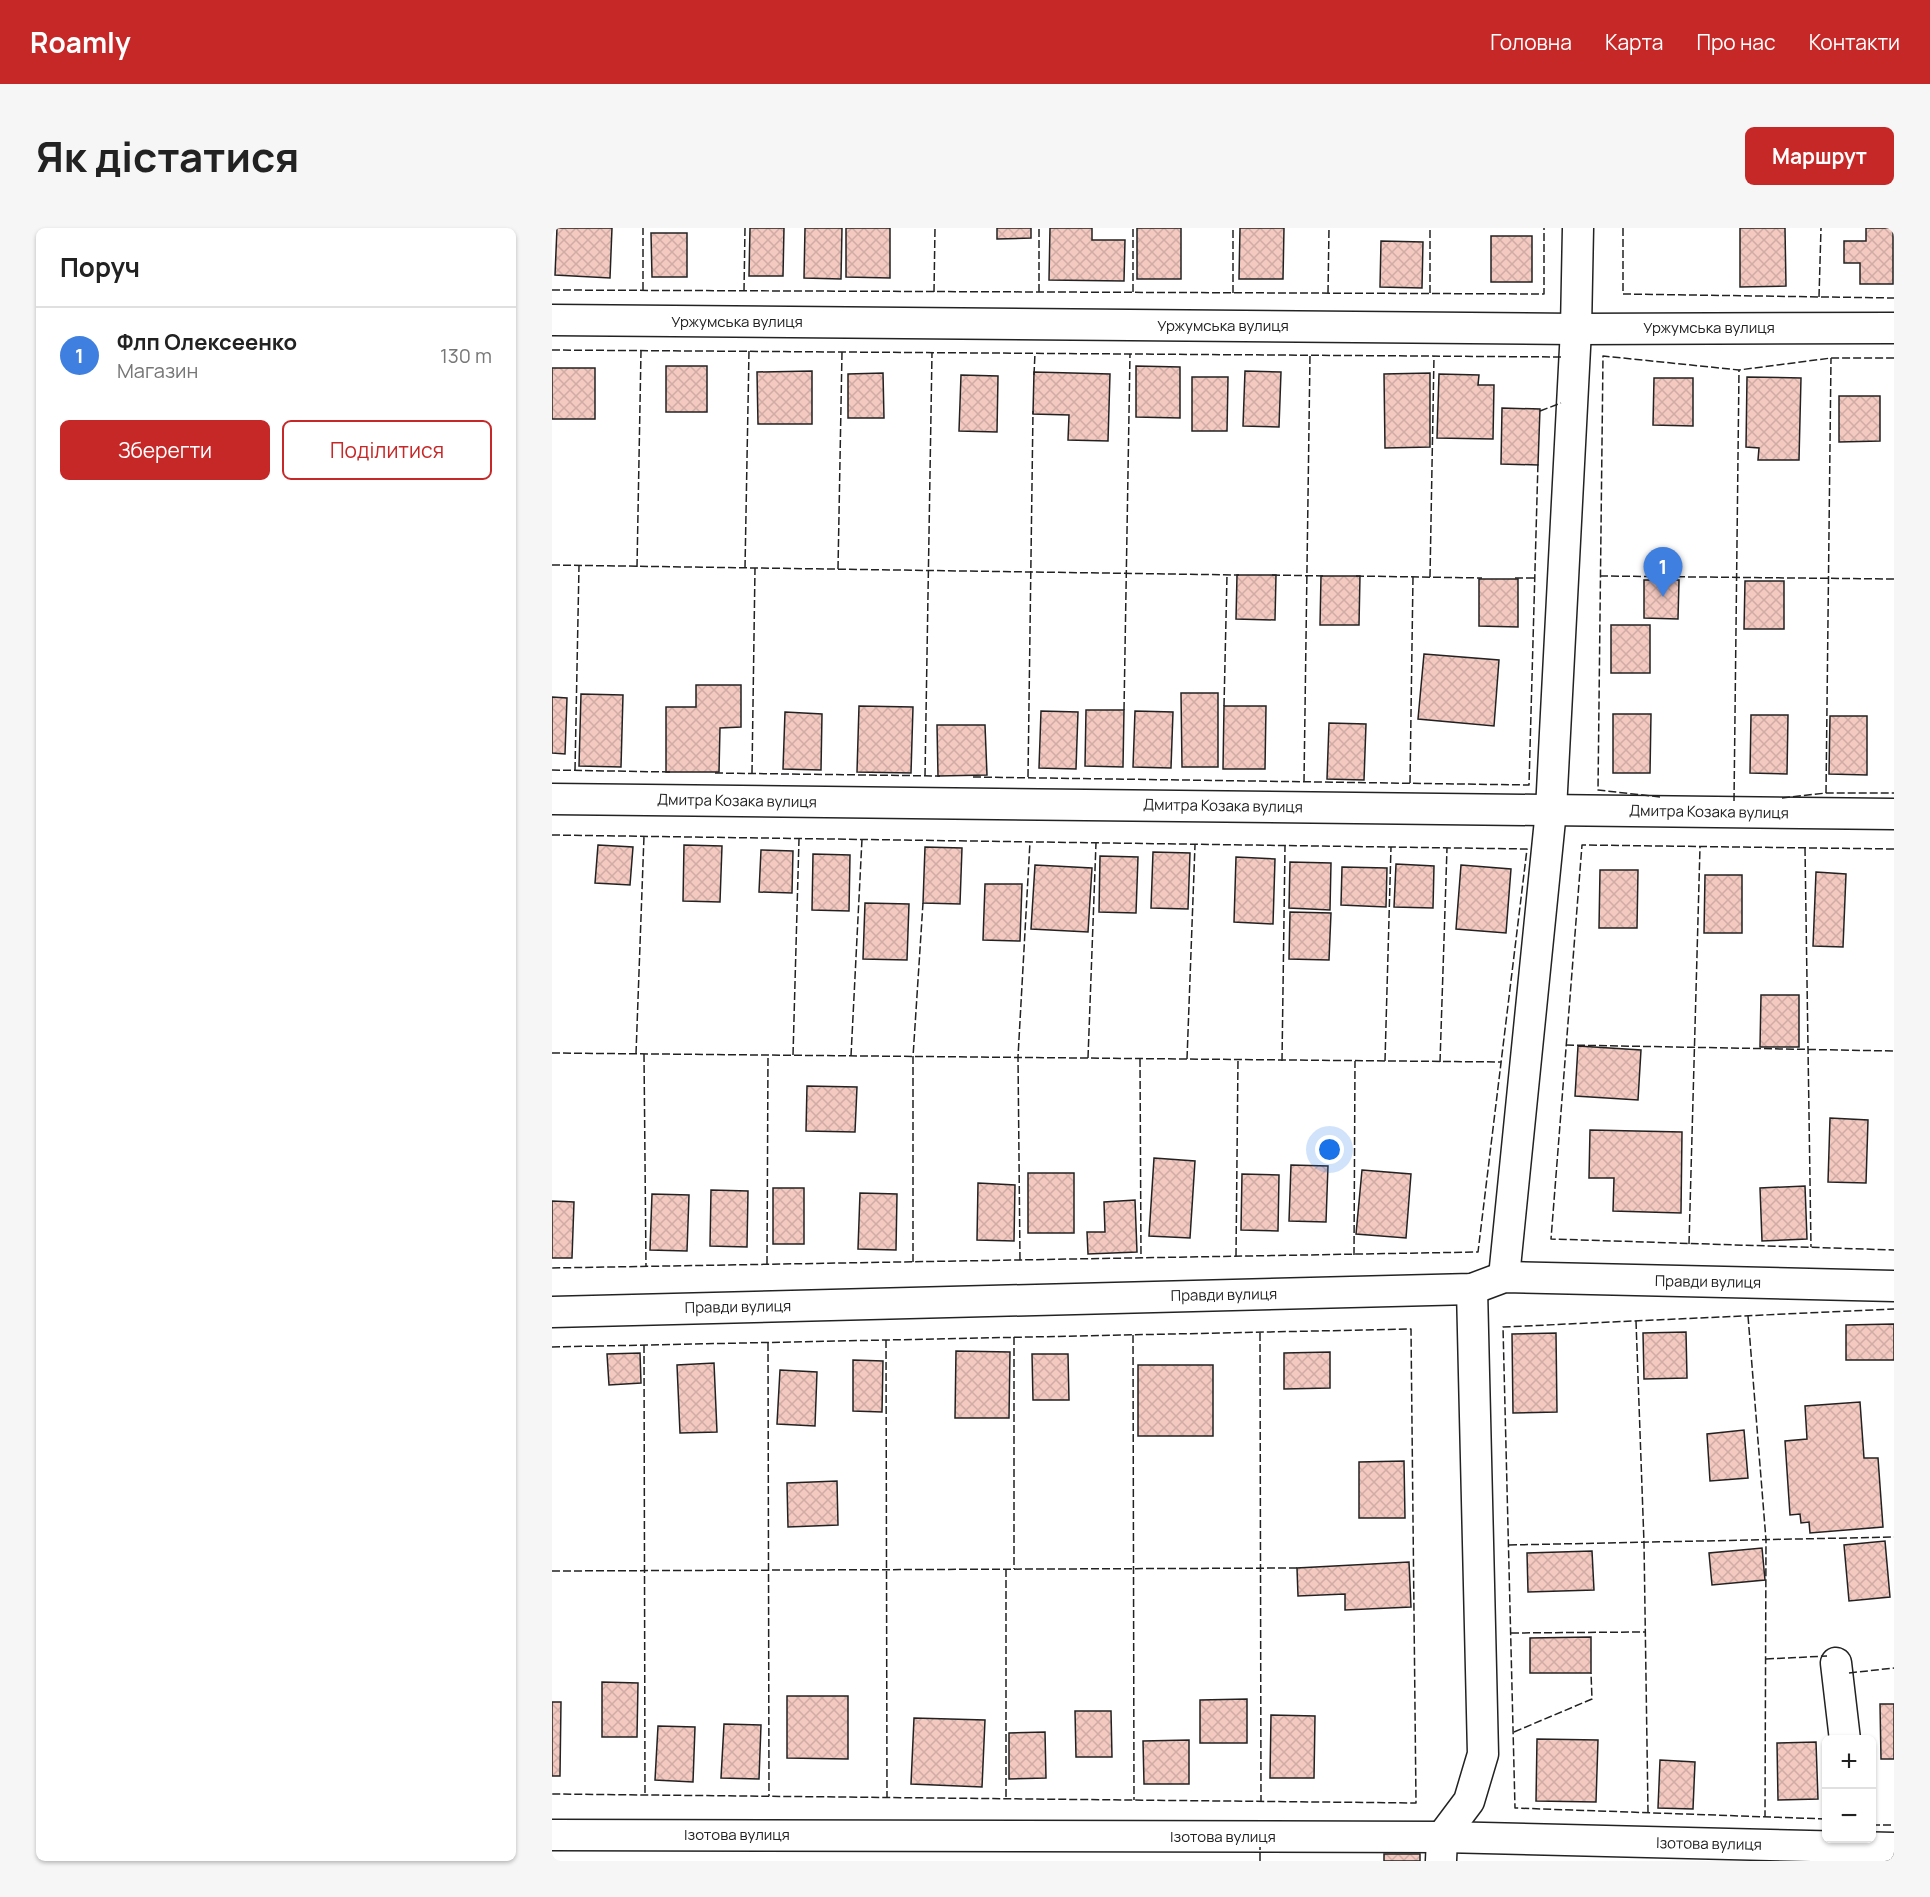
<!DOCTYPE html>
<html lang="uk">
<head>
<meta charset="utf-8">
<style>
  body { margin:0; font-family:Manrope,sans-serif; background:#f6f6f6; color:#222 }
  .controls { position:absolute; right:18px; bottom:18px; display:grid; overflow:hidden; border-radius:9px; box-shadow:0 2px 4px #0004 }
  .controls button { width:54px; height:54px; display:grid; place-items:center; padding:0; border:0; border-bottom:2px solid #e0e0e0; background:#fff; color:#222; font:30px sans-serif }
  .you { position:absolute; left:778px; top:922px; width:21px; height:21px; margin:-15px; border:4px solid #fff; border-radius:50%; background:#1a73e8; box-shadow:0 0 0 9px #1a73e833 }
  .badge { display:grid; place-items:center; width:39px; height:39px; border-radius:50%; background:#c62828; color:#fff; font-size:20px; font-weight:700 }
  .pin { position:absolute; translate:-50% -50px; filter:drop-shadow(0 2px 3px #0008) }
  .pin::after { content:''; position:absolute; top:32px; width:21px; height:18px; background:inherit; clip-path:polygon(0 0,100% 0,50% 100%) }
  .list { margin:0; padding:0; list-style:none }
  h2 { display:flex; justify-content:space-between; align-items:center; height:78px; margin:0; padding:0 24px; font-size:26px }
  h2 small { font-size:20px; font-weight:400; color:#767676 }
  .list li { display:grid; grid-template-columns:39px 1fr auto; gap:18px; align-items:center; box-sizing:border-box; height:96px; padding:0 24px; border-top:2px solid #e0e0e0 }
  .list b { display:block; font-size:22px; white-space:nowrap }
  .list p { margin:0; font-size:20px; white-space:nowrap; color:#767676 }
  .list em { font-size:20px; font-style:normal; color:#767676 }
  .actions { display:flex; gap:12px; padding:18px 24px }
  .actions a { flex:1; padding:14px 0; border:2px solid #c62828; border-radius:9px; text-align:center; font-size:21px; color:#c62828 }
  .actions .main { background:#c62828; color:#fff }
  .map { position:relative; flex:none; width:1342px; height:1633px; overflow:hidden; border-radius:9px }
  header { display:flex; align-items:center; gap:36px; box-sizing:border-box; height:84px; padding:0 30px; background:#c62828; color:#fff }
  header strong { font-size:28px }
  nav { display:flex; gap:33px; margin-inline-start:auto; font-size:21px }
  .intro { display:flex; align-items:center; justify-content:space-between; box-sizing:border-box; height:144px; padding:0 36px }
  h1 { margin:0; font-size:42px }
  .button { padding:15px 27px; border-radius:9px; background:#c62828; color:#fff; font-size:21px; font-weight:700 }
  main { display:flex; gap:36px; padding:0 36px }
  aside { flex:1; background:#fff; border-radius:9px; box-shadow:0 2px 4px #0004 }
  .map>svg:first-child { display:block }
  .building { fill:url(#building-cross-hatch); stroke:#222; stroke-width:1.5 }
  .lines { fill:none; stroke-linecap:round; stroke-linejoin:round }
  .street-casing { stroke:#222; stroke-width:33 }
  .street { stroke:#fff; stroke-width:30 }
  .fence { stroke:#222; stroke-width:1.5; stroke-dasharray:8 3; stroke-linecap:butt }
  .labels { text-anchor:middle; stroke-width:4.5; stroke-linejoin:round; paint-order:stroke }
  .street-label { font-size:15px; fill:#222; stroke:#fff }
</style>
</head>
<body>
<header>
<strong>Roamly</strong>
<nav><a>Головна</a><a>Карта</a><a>Про нас</a><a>Контакти</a></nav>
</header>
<div class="intro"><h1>Як дістатися</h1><a class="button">Маршрут</a></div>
<main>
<aside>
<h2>Поруч<small></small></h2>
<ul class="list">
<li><span class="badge" style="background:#3f7fe0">1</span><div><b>Флп Олексеенко</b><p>Магазин</p></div><em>130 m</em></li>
</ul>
<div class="actions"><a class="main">Зберегти</a><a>Поділитися</a></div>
</aside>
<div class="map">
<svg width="1342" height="1633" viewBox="0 0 1342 1633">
  <defs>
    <pattern id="building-cross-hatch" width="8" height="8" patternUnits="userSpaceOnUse" patternTransform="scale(1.5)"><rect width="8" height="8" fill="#f3c9c0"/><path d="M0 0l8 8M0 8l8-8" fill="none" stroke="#d0aca5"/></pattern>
  </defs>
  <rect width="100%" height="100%" fill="#fff"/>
  <g class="building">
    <path d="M5,0H60L58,50L3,47Z"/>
    <path d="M198,0H232L231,48H197Z"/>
    <path d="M253,0H290L289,51L252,50Z"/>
    <path d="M294,0H338V50L294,49Z"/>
    <path d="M445,0H479V10L445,11Z"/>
    <path d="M498,0H540V12H573L572,53L497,52Z"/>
    <rect x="585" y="0" width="44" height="51"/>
    <path d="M688,0H732L731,51H687Z"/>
    <path d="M1188,0H1233L1234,58L1188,59Z"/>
    <path d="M1314,0H1341V56H1308V35H1292V13H1314Z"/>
    <path d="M99,5H135V49H100Z"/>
    <rect x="939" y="8" width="41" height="46"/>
    <path d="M829,13L871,14L870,60L828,59Z"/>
    <rect x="114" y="138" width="41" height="46"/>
    <path d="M584,138L628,139V190L584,189Z"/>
    <rect x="0" y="140" width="43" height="51"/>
    <path d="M260,143V196H206L205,144Z"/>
    <path d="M693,143L729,144L727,199L691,198Z"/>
    <path d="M482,144L558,146L556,213L516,212L517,187L481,186Z"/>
    <path d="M331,145L332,190H296V146Z"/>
    <path d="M878,145V219L833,220L832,146Z"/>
    <path d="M887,146L927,147L926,157H942L941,211L885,210Z"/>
    <path d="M409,147L446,148L445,204L407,203Z"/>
    <path d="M640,149H676L675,203H640Z"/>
    <path d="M1195,149L1249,150L1247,232H1206L1207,220L1194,219Z"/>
    <path d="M1102,150H1141V198L1101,197Z"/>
    <path d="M1287,168H1328V213L1287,214Z"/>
    <path d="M950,180L988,181L986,237L949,236Z"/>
    <path d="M685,347H724L723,392L684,391Z"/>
    <path d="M769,348H808L807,397H768Z"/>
    <path d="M927,351H966V399L927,398Z"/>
    <path d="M1092,352H1127L1126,391L1092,390Z"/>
    <path d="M1193,353H1232V401H1192Z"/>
    <rect x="1059" y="397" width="39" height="48"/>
    <path d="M872,426L947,432L942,498L866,491Z"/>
    <path d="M144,457H189V499L168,500L167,544H114V479H144Z"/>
    <path d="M629,465H666V539H630Z"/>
    <path d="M29,466L71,467L69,539L27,538Z"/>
    <path d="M0,469L15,470L13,526L0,525Z"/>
    <path d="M307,478L361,479L359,545L305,544Z"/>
    <path d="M672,478H714L713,541H671Z"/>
    <path d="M534,482H572L571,539L533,538Z"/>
    <path d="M489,483L526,484L524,541L487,540Z"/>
    <path d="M583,483L621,484L619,540L581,539Z"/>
    <path d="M233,484L270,486L269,542L231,541Z"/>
    <path d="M1061,486H1099L1098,545H1061Z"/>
    <path d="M1199,487H1236L1235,546L1198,545Z"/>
    <path d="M1278,488H1315V547L1277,546Z"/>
    <path d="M777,495L814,496L812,552L775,551Z"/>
    <path d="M385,497H433L435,547L386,548Z"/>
    <path d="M46,617L81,619L78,657L43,655Z"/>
    <path d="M132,617L170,618L168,674L131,673Z"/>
    <path d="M373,619L410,620L408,676L371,675Z"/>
    <path d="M209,622L241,623L240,665L207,664Z"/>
    <path d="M601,624L638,625L636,681L599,680Z"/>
    <path d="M261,626L298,627L297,683L260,682Z"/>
    <path d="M548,628L586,629L584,685L547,684Z"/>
    <path d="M684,629L723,631L721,696L682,694Z"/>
    <path d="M738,634L779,635L778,682L737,680Z"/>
    <path d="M844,636L882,638L881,680L842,679Z"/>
    <path d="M483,637L540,640L536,704L479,701Z"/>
    <path d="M909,637L959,641L954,705L904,701Z"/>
    <path d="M790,639L835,640L834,679L789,677Z"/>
    <path d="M1048,642H1086L1085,700H1047Z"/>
    <path d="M1264,644L1294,646L1291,719L1261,718Z"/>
    <path d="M1153,647H1190V705H1152Z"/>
    <path d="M433,656H470L468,713L431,712Z"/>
    <path d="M313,675L357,676L355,732L311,731Z"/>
    <path d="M738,684L779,685L777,732L737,731Z"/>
    <path d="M1209,767H1247V819H1208Z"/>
    <path d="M1026,818L1089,822L1086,872L1023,868Z"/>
    <path d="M255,858L305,859L303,904L254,903Z"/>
    <path d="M1278,890L1316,892L1314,955L1276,954Z"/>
    <path d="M1038,902L1130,904L1129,985L1061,983L1062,950H1037Z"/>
    <path d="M602,930L643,933L638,1010L597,1008Z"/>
    <path d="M739,937L776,938L774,994L737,993Z"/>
    <path d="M810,942L859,946L854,1010L804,1006Z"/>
    <rect x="476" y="945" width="46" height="60"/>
    <path d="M690,946L727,947L726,1003L689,1002Z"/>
    <path d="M426,955L463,957L462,1013L425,1012Z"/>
    <path d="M1253,958L1255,1011L1210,1013L1208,960Z"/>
    <rect x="221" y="960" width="31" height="56"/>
    <path d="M159,962L196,963L195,1019L158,1018Z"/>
    <path d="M308,965L345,966L344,1022L306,1021Z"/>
    <path d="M100,966L137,967L135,1023L98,1022Z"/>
    <path d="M583,972L585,1024L536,1026L535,1004H553L552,974Z"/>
    <path d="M0,973L22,974L20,1030H0Z"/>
    <path d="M1342,1096V1132H1294V1097Z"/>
    <path d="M1134,1104L1135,1150L1092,1151L1091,1105Z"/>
    <path d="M1004,1105L1005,1184L961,1185L960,1106Z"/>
    <path d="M404,1123L458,1124L457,1190H403Z"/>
    <path d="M778,1124V1160L732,1161V1125Z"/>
    <path d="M88,1125L89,1155L57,1157L55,1126Z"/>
    <path d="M480,1126H516L517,1172H481Z"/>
    <path d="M301,1132L331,1133L330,1184L301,1183Z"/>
    <path d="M162,1135L165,1204L128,1205L125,1137Z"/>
    <rect x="586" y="1137" width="75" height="71"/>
    <path d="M228,1142L265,1144L263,1198L225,1196Z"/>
    <path d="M1308,1174L1312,1230H1326L1331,1299L1258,1305L1257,1294L1249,1295L1248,1286L1238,1287L1233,1213L1255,1211L1253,1178Z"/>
    <path d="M1192,1202L1196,1250L1158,1253L1155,1206Z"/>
    <path d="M852,1233L853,1290H807V1234Z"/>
    <path d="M285,1253L286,1297L236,1299L235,1255Z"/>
    <path d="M1333,1313L1338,1369L1297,1373L1292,1317Z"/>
    <path d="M1210,1320L1213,1352L1160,1357L1157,1325Z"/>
    <path d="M1040,1323L1042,1362L976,1364L975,1325Z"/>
    <path d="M857,1334L859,1379L793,1382V1366L746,1368L745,1340Z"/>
    <path d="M1039,1409V1445H978V1410Z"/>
    <path d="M50,1454L86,1455L85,1509H50Z"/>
    <path d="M235,1468H296V1531L235,1530Z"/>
    <path d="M695,1471V1515H648V1472Z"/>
    <path d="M0,1474H9L8,1548H0Z"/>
    <path d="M1328,1476H1342V1531H1329Z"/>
    <path d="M523,1483H559L560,1529H524Z"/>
    <path d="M719,1487L763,1488L762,1550H718Z"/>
    <path d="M362,1490L433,1492L430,1559L359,1556Z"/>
    <path d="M172,1496L209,1497L207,1551L169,1550Z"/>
    <path d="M106,1498L143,1499L141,1554L103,1552Z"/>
    <path d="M493,1504L494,1550L457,1551V1505Z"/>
    <path d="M985,1511L1046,1512L1044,1574L984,1573Z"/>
    <path d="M637,1512V1556H592L591,1513Z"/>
    <path d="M1264,1514L1266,1571L1226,1572L1225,1515Z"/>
    <path d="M1108,1532L1143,1534L1141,1581L1106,1580Z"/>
    <rect x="832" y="1626" width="36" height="7"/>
  </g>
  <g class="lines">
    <defs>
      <g id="street">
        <path d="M0,92L1024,101L1342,100"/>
        <path d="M0,571L1342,586"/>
        <path d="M952,1049L999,582L1024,101L1026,0"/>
        <path d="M0,1084L920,1061L952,1049L1342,1058"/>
        <path d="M1284,1435L1293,1512"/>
        <path d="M0,1607L890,1609L1342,1620"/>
        <path d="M889,1633L890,1609L917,1573L931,1526L920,1061"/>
      </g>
    </defs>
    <use href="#street" class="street-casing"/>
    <use href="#street" class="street"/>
    <g class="fence">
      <path d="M1071,0V66L1342,70"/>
      <path d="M0,62L992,66V0"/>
      <path d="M91,62V0"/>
      <path d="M192,63L193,0"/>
      <path d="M382,64L383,0"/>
      <path d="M487,64V0"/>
      <path d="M581,64V0"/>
      <path d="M681,65V0"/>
      <path d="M776,65L777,0"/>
      <path d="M878,65V0"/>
      <path d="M1267,69L1269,0"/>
      <path d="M0,122L1011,129"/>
      <path d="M482,147L483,125"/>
      <path d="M988,183L1009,175"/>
      <path d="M0,337L687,347"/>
      <path d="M85,339L89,123"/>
      <path d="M193,340L197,123"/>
      <path d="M286,341L290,124"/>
      <path d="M720,347L771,348"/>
      <path d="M804,348L930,350"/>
      <path d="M1048,348L1342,351"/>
      <path d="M878,349L882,128"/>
      <path d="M963,350H983"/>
      <path d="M672,478L675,347"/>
      <path d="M572,482L578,126"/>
      <path d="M0,542L118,544"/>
      <path d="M23,542L27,338"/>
      <path d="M163,545L388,548"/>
      <path d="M200,545L203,340"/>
      <path d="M373,548L380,125"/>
      <path d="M421,549L977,557L986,234"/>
      <path d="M476,549L481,183"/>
      <path d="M752,554L758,127"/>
      <path d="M858,555L861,349"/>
      <path d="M1274,565L1279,130"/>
      <path d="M1108,569L1046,562L1051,128L1187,142L1279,130H1342"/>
      <path d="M1230,570L1274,565H1342"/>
      <path d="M1182,573L1187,142"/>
      <path d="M0,607L975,621L926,1024L0,1040"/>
      <path d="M1253,620L1259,1019"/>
      <path d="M1342,621L1030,617L999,1011L1342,1022"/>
      <path d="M1014,817L1342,823"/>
      <path d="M0,825L949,834"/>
      <path d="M84,826L92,608"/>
      <path d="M92,826L94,1038"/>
      <path d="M241,827L247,611"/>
      <path d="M299,828L310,611"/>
      <path d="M536,830L544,615"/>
      <path d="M588,831L589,1030"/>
      <path d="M635,831L643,617"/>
      <path d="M730,833L733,618"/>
      <path d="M833,833L839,619"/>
      <path d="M888,834L895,620"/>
      <path d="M1137,1016L1148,619"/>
      <path d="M802,1027L803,833"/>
      <path d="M684,1028L686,832"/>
      <path d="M468,1032L466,829L478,614"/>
      <path d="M361,1034V829L371,675"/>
      <path d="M215,1036L216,827"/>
      <path d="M1196,1088L1214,1312L1213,1589"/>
      <path d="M1084,1093L1092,1315L1096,1584"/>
      <path d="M708,1105L709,1573"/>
      <path d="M581,1107L582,1572"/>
      <path d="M462,1109V1341"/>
      <path d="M334,1112L335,1569"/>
      <path d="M216,1115L217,1568"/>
      <path d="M92,1117L93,1567"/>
      <path d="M0,1119L859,1101L864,1575L0,1566"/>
      <path d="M957,1317L1342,1309"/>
      <path d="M454,1341V1571"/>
      <path d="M0,1343L745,1340"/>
      <path d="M959,1405L1093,1404"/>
      <path d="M1214,1431L1275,1428"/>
      <path d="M1297,1445L1342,1440"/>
      <path d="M962,1504L1040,1471L1039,1445"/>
      <path d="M1274,1591L963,1580L951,1099L1342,1081"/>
      <path d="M1320,1597H1342"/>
      <path d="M708,1633V1619"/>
    </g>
  </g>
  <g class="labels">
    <g class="street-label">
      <text x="185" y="99">Уржумська вулиця</text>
      <text x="671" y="103">Уржумська вулиця</text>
      <text x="1157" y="105">Уржумська вулиця</text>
      <text transform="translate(185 573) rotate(1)" y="5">Дмитра Козака вулиця</text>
      <text transform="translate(671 578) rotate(1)" y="5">Дмитра Козака вулиця</text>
      <text transform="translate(1157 584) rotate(1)" y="5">Дмитра Козака вулиця</text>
      <text transform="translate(1156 1054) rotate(1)" y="5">Правди вулиця</text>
      <text transform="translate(672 1067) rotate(-1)" y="5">Правди вулиця</text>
      <text transform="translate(186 1079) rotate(-1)" y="5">Правди вулиця</text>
      <text x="185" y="1612">Ізотова вулиця</text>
      <text x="671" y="1614">Ізотова вулиця</text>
      <text transform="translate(1157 1616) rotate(1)" y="5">Ізотова вулиця</text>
    </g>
  </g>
</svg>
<div class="controls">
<button>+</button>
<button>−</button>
</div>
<div class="you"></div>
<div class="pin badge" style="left:1111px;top:369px;background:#3f7fe0">1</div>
</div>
</main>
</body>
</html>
